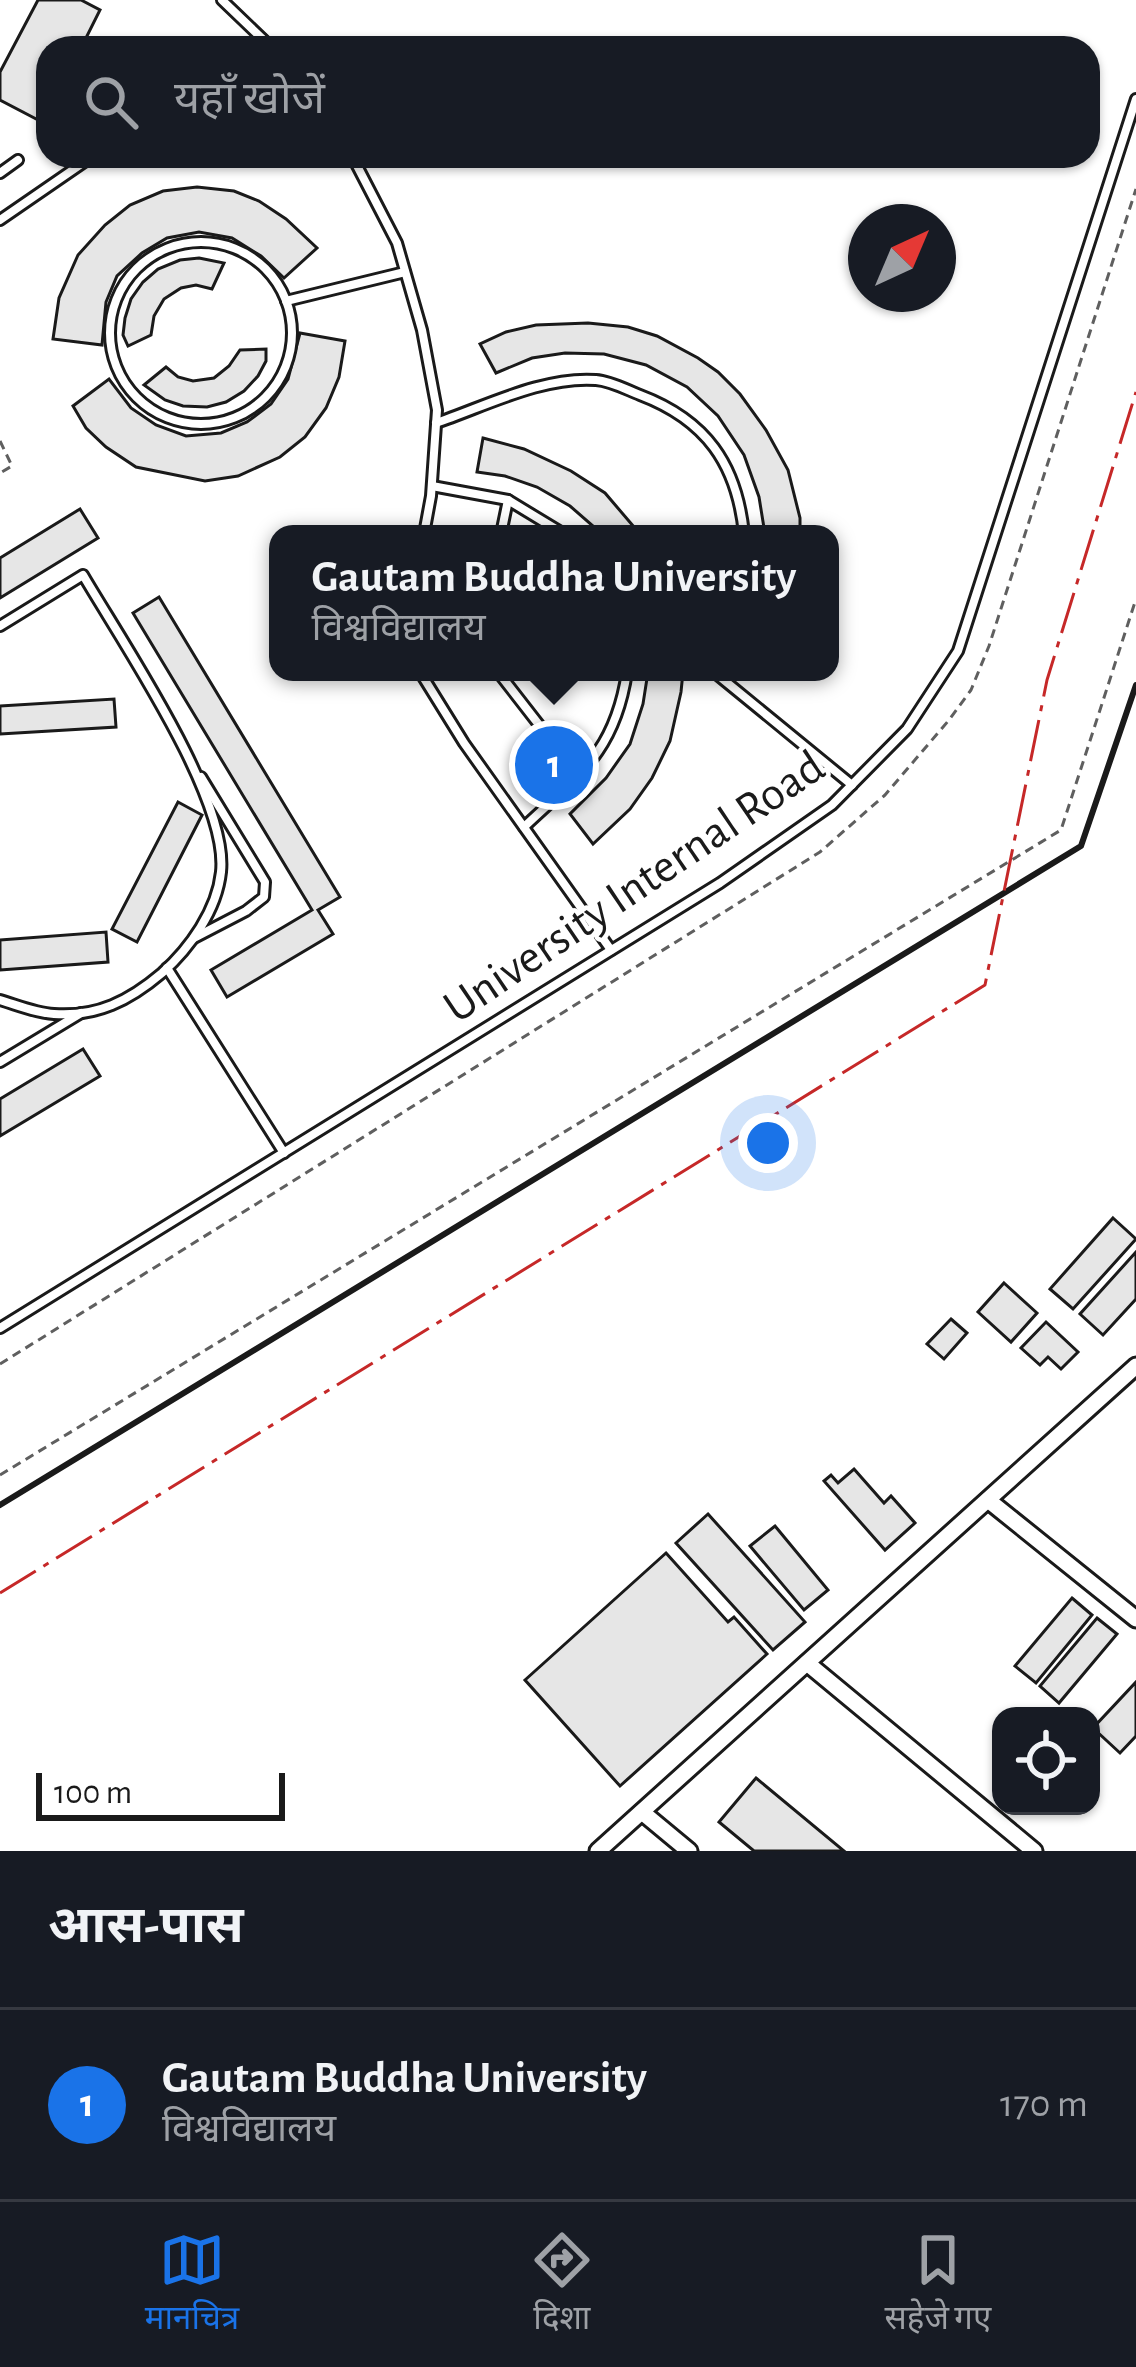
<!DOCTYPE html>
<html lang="hi">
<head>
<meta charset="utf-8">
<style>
  body { margin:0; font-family:"Alegreya Sans","Noto Sans Devanagari",sans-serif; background:#20242c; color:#f1f3f6 }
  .controls { position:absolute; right:36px; bottom:36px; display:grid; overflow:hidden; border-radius:24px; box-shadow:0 3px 9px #0004 }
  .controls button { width:108px; height:108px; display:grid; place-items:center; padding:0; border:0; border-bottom:3px solid #363941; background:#171b24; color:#f1f3f6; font:60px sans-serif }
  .compass { position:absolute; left:848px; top:204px; width:108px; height:108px; border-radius:50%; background:#171b24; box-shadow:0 3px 9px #0004; rotate:44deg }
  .scale { position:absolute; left:36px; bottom:30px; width:249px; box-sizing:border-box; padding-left:12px; border:6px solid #1a1a1a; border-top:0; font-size:33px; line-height:42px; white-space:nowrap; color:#1a1a1a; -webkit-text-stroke:9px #fff; paint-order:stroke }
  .you { position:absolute; left:768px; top:1143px; width:42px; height:42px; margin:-30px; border:9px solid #fff; border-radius:50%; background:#1a73e8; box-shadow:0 0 0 18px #1a73e833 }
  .badge { display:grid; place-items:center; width:78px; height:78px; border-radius:50%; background:#1a73e8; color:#fff; font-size:39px; font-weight:700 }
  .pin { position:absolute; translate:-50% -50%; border:6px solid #fff; box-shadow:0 3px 12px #0006 }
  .popup { position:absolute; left:269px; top:525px; width:570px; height:156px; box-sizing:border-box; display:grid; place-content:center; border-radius:24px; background:#171b24; filter:drop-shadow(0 3px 9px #0005); font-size:39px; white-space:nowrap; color:#9ea1a6 }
  .popup b { font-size:45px; color:#f1f3f6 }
  .popup::after { content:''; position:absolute; left:50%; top:100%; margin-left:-24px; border:24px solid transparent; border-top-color:#171b24 }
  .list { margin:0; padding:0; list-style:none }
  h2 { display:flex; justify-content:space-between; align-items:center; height:156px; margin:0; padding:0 48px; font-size:51px }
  h2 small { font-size:39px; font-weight:400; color:#9ea1a6 }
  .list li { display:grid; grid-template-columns:78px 1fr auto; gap:36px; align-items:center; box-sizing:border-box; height:192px; padding:0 48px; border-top:3px solid #363941 }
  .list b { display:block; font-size:45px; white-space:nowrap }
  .list p { margin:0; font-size:39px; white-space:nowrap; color:#9ea1a6 }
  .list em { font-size:39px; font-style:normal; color:#9ea1a6 }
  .icon { flex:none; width:66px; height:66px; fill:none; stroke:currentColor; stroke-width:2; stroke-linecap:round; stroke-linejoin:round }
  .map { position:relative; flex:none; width:1136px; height:1851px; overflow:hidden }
  .search { position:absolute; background:#171b24; box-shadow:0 3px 9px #0004; left:36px; right:36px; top:36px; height:132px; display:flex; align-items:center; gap:30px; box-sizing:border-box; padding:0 42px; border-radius:36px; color:#9ea1a6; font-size:45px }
  .sheet { height:348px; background:#171b24 }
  nav { display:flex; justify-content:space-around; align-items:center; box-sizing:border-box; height:168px; border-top:3px solid #363941; background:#171b24; font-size:33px; color:#9ea1a6 }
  nav a { display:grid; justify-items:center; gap:6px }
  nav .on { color:#1a73e8 }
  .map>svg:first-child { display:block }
  .building { fill:#e6e6e6; stroke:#1a1a1a; stroke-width:3 }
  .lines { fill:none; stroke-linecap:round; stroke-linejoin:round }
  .service-casing { stroke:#1a1a1a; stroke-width:14 }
  .minor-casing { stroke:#1a1a1a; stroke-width:21 }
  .path { stroke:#5f5f5f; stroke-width:3; stroke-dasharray:9 6; stroke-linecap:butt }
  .service { stroke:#fff; stroke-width:8 }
  .minor { stroke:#fff; stroke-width:15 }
  .wall { stroke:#1a1a1a; stroke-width:6 }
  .power { stroke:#c62828; stroke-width:3; stroke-dasharray:42 9 6 9; stroke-linecap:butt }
  .labels { text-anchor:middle; stroke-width:9; stroke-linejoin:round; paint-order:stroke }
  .street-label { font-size:48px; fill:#1a1a1a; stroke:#fff }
</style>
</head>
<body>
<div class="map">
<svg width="1136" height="1851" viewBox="0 0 1136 1851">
  <rect width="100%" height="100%" fill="#fff"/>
  <g class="building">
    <path d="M38,0H81L100,10L81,48H48V110L42,122L0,100V72Z"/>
    <path d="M197,187L234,191L259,201L286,219L317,248L284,278L261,256L232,238L199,232L167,238L142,253L117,276L106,302L102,345L53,339L59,298L78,255L105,225L130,205L163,191Z"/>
    <path d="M199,258L224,263L212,289L196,285L181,288L164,299L154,316L151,335L128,346L123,335L125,318L131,299L143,282L158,269L180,260Z"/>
    <path d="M588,323L628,327L657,336L698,358L718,372L740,394L766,430L788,470L800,518V534H765L759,497L744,455L718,416L687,387L646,365L604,354L565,353L532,358L496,373L480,344L506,332L536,325Z"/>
    <path d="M300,333L345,341L339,377L326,408L305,437L280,457L238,476L205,481L136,467L106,447L86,428L73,406L109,379L131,408L156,425L186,436L221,433L247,422L271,404L288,379Z"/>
    <path d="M266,349V361L258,376L244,391L226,402L207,407L183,406L165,400L144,385L166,367L178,377L193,381L214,378L229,366L240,350Z"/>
    <path d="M483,438L524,449L571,471L605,493L640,534H602L570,506L537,487L505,476L477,472Z"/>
    <path d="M80,509L98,538L0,598V558Z"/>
    <path d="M159,597L340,897L318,910L333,934L227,997L211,970L312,910L133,613Z"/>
    <path d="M648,672H683L681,692L670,741L652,778L630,809L593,844L570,814L606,778L630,744L643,704Z"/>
    <path d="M114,699L116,727L0,734V706Z"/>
    <path d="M178,802L202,815L137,942L112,929Z"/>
    <path d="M106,932L108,962L0,970V940Z"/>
    <path d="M83,1049L100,1076L0,1136V1099Z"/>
    <path d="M1113,1218L1136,1239L1073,1309L1050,1289Z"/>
    <path d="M1136,1252V1299L1103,1335L1080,1314Z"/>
    <path d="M1004,1283L1037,1313L1011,1342L978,1312Z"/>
    <path d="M951,1319L967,1333L944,1359L927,1344Z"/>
    <path d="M1046,1322L1078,1352L1061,1369L1048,1357L1040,1365L1021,1348Z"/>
    <path d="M854,1469L884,1503L891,1496L915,1523L885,1550L824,1481L831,1475L838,1483Z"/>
    <path d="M708,1514L805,1622L773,1650L676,1543Z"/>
    <path d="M775,1526L828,1590L804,1610L750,1546Z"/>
    <path d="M666,1553L728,1622L734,1617L767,1654L620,1786L525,1680Z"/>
    <path d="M1072,1598L1092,1615L1036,1683L1015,1666Z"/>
    <path d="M1097,1618L1117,1634L1059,1703L1040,1686Z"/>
    <path d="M1136,1682V1736L1120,1753L1093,1728Z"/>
    <path d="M756,1778L844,1851H754L719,1822Z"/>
  </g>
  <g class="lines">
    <defs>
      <g id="service">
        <path d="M222,0L272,48"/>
        <path d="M249,48L262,39"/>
        <path d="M352,156L397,243L422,330L437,410L431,496L424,534"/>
        <path d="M0,173L18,160"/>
        <path d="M0,220L93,156"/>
        <circle cx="201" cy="333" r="91"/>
        <path d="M286,301L405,272"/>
        <path d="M436,423C486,406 543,376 596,380C611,381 627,390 640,395C706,420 737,464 744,534"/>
        <path d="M432,486L508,500L564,534"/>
        <path d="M501,534L508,500"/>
        <path d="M0,626L83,575C122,642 229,798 221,872C217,910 190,948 162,973C129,1001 97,1017 54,1014C36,1013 17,1005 0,1000"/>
        <path d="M420,672L464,743L611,950"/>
        <path d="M498,672L578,775"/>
        <path d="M714,672L852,785"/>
        <path d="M524,827C579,775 615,752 627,672"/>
        <path d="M194,938L246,911L264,897L265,882L201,777"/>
        <path d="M167,968L284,1153"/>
        <path d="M0,1062L81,1013"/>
        <path d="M0,1328L720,883L832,805L907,729L958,651L1136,99"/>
      </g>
      <g id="minor">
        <path d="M988,1500L1136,1619"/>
        <path d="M807,1663L1034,1851"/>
        <path d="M642,1812L689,1851"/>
        <path d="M598,1851L1136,1366"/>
      </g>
    </defs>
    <use href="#service" class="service-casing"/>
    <use href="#minor" class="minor-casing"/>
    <g class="path">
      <path d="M0,441L12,466L0,473"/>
      <path d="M0,1364L820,852L885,795L949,720L971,690L989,646L1136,189"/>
      <path d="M0,1475L1061,830L1136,599"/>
    </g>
    <use href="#service" class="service"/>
    <use href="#minor" class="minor"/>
    <path class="wall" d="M0,1505L1081,846L1136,685"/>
    <path class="power" d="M0,1593L985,985L1047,680L1136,392"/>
  </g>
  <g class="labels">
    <g class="street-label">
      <text transform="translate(633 885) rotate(-34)" y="17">University Internal Road</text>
    </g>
  </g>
</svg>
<div class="controls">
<button><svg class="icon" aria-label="locate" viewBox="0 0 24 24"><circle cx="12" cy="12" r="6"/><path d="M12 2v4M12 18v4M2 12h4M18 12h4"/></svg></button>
</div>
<svg class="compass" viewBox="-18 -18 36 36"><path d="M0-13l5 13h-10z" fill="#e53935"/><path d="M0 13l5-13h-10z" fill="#9ea1a6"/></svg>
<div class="scale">100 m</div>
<div class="you"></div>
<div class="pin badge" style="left:554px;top:765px">1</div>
<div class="popup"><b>Gautam Buddha University</b>विश्वविद्यालय</div>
<div class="search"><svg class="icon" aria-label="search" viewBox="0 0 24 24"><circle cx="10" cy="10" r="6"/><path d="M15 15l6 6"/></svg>यहाँ खोजें</div>
</div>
<section class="sheet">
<h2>आस-पास<small></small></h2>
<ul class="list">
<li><span class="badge">1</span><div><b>Gautam Buddha University</b><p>विश्वविद्यालय</p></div><em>170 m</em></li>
</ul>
</section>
<nav>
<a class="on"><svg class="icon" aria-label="map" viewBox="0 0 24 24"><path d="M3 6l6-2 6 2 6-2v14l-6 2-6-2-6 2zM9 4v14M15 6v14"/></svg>मानचित्र</a>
<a><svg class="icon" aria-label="directions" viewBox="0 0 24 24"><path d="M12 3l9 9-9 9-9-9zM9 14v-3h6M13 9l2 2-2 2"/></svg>दिशा</a>
<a><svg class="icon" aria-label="saved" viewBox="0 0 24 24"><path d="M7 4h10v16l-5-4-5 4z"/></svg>सहेजे गए</a>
</nav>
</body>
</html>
